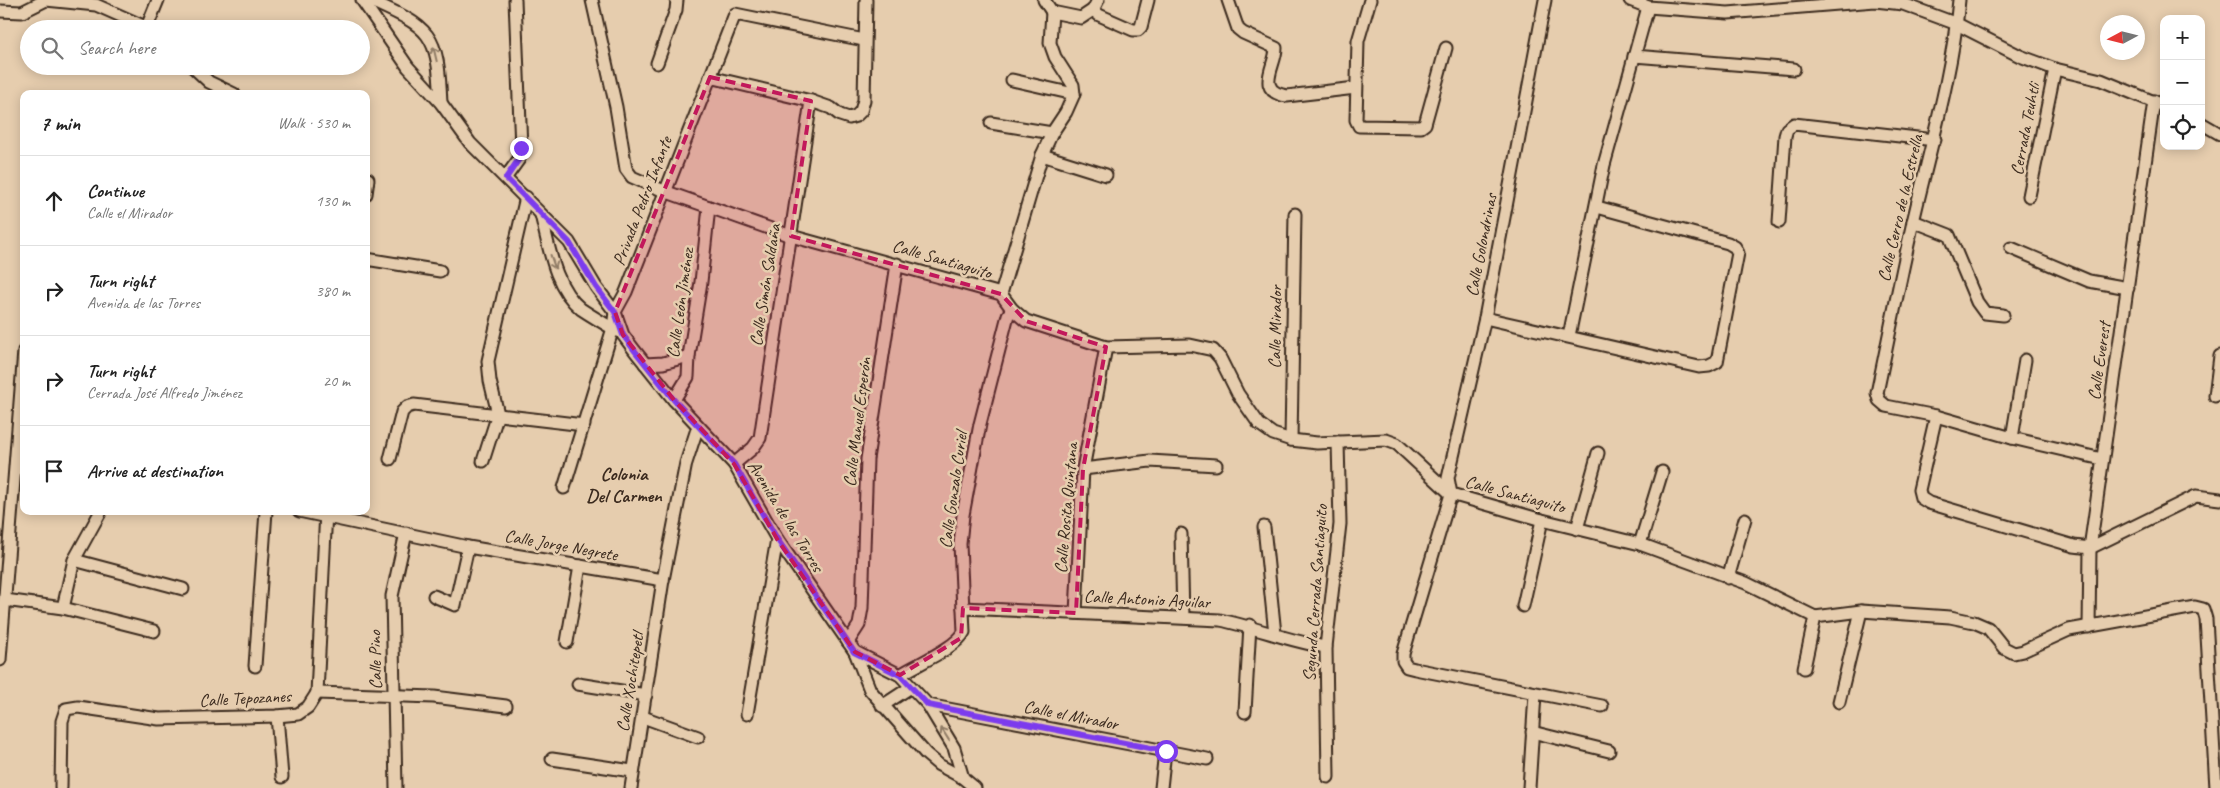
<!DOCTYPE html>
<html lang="en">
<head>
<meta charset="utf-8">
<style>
  body { margin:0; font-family:Caveat,sans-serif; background:#f6f6f6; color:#222 }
  .controls { position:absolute; right:15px; top:15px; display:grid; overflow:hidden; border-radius:10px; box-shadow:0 2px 12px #0003 }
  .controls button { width:45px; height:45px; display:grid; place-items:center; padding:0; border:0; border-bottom:1px solid #e0e0e0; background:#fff; color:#222; font:25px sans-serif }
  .compass { position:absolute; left:2100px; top:15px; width:45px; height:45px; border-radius:50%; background:#fff; box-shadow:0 2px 12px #0003; rotate:263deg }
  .stop { position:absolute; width:15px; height:15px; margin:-11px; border:4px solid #7c3aed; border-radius:50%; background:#fff }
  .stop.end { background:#7c3aed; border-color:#fff; box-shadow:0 1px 5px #0008 }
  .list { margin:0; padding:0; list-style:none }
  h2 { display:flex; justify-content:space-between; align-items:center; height:65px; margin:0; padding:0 20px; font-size:21px }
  h2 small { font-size:16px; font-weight:400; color:#767676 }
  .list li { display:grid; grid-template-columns:32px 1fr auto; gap:15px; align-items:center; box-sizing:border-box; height:90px; padding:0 20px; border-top:1px solid #e0e0e0 }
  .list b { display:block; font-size:19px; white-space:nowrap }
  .list p { margin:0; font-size:16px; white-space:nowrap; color:#767676 }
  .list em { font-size:16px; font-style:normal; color:#767676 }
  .icon { flex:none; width:28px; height:28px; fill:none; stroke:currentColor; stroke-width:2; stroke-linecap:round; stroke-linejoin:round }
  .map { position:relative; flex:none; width:2220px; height:788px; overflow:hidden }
  .search { position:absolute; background:#fff; box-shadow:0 2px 12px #0003; left:20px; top:20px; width:350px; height:55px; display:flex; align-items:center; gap:12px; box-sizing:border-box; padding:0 18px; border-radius:28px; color:#767676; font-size:19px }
  .panel { position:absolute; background:#fff; box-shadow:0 2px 12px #0003; left:20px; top:90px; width:350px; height:425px; border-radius:10px }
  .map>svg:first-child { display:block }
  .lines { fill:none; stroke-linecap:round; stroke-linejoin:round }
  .street-casing { stroke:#3b2a1e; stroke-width:15 }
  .street { stroke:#e6cdae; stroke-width:11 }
  .oneway { stroke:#907c66 }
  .route { stroke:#7c3aed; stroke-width:6 }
  .marked { fill:#c2185b; fill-opacity:0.2; stroke:#c2185b; stroke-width:4; stroke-dasharray:10 6; stroke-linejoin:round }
  .labels { text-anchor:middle; stroke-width:5; stroke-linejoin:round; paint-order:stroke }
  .street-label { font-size:18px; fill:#3b2a1e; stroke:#e6cdae }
  .neighbourhood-label { font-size:19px; font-weight:bold; fill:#3b2a1e; stroke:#e6cdae }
</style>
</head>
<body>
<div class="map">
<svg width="2220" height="788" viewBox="0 0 2220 788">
  <rect width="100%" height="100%" fill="#e6cdae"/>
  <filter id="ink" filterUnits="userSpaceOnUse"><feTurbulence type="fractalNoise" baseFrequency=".02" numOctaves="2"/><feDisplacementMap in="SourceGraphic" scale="10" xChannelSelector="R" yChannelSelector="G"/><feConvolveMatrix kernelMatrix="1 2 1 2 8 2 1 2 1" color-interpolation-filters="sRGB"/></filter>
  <g filter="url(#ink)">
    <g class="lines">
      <defs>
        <g id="street">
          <path d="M362,0L408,67L441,103L470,143L569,242L596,287L615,312L623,335L635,351L674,400L734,464L777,539L855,652L870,690L926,754L939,765L963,778L975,788"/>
          <path d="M369,0C431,28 438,32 441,103"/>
          <path d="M592,0L616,107L626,169L632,177L664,191L791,236L1001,294L1012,309L1026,321L1106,347L1190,345L1213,350L1220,358L1238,394L1259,424L1273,434L1291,440L1317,443L1386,440L1397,444L1451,494L1542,520L1640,544L1746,583L1815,617"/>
          <path d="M1044,0L1052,12"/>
          <path d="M1228,0L1238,29L1243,33L1276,48C1276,66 1254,91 1287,96L1356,88"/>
          <path d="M1370,0L1358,41L1356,120L1359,126L1421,127L1425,124L1446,48"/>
          <path d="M1545,0L1485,318L1448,478L1451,494L1403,654V661L1407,667L1415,669L1602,706"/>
          <path d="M1630,0L1648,7L1728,13L1875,1L1903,4L1957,24L2020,56L2055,69L2101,80L2164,106"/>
          <path d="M1959,0C1952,76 1930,148 1913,222C1900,279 1889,336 1877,393L1879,400L1886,406L1936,416L2012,438L2102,459"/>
          <path d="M1093,10L1099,15L1133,30H1138L1141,27L1148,0"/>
          <path d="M0,11L22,12L46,0L96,5L150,29"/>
          <path d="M1052,12L1081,18L1093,10L1098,0"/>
          <path d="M147,27L158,0"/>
          <path d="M1634,56L1794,69"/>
          <path d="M657,63L676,10L677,0"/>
          <path d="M192,66L209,82L234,94"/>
          <path d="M710,77L811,101L831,108L840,115L849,118L856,116L861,111L864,100L866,0"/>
          <path d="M1012,80L1074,94"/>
          <path d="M991,123L1052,133"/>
          <path d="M2201,123L2220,134"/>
          <path d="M1042,155L1106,175"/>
          <path d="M506,177L519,159L521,148L515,0"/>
          <path d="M366,194L368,179"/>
          <path d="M2029,196L2055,69"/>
          <path d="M541,215C549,246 554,287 581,309C593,317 605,324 617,331"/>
          <path d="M1913,221L1949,235L1977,302L1985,313L2003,315"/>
          <path d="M1779,222L1785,136L1787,129L1794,124L1935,140"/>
          <path d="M2011,248L2089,281L2128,288"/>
          <path d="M366,259L440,271"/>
          <path d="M1001,294L1042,155L1052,133L1066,112L1074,94L1073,85L1055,57L1050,43L1052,12"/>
          <path d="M1485,318L1699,367L1709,366L1717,362L1738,253L1735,247L1728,243L1597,207"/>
          <path d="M1569,336L1604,165L1648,7"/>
          <path d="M645,364L663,363L689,356"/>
          <path d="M2215,396L2220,356"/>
          <path d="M674,400L688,377L689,356L701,282L709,207"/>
          <path d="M498,414L490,381L488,361L526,197"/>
          <path d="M1936,416L1919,490L1921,498L1929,503L2074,546L2090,548L2196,496L2220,499"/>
          <path d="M2012,438L2025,360"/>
          <path d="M1291,440L1295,214"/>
          <path d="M390,459L402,412L407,407L414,405L584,425"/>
          <path d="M483,461L498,414"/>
          <path d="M734,464L753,448L760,438L811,101"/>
          <path d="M1083,469L1150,461L1216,465"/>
          <path d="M564,488L613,328L615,312L626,292L735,14L864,40"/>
          <path d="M299,511L468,547L663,580"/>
          <path d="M1264,527L1275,634"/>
          <path d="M1577,529L1598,453"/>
          <path d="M1181,534L1183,617"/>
          <path d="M1640,544L1662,472"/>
          <path d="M74,560L183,589"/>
          <path d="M1728,578L1745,519"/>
          <path d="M434,596L455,605L468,547"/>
          <path d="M5,600L63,608L154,631"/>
          <path d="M1523,606L1542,520"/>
          <path d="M63,608L74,560L101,511"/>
          <path d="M963,608L1220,620C1256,627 1290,642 1326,647"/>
          <path d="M1076,613L1083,469L1106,347"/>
          <path d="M1815,617L1861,611L1950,617L1974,622L1988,628L2004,648L2014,653L2023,651L2069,630L2195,607L2203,609L2206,619L2216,788"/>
          <path d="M2089,627L2090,548L2154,101"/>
          <path d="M567,642L580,566"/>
          <path d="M848,642L859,625L862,608L867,459L897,264"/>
          <path d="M855,652L900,675L928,705L954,748L963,778"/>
          <path d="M0,660L24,351"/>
          <path d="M255,666L266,511"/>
          <path d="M1804,668L1815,617"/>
          <path d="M900,675C917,664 956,648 964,632L960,544L963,515L980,424L1008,315L1012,309"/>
          <path d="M578,684L646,695"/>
          <path d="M317,693L434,697L506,706"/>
          <path d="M317,693L326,511"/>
          <path d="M1839,702L1861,611"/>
          <path d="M928,705L1207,759"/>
          <path d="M882,706L911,687"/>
          <path d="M1245,712L1250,625"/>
          <path d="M747,714L777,539"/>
          <path d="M277,716L282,777"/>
          <path d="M643,717L698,737"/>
          <path d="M1532,732L1609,751"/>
          <path d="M552,759L632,771"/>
          <path d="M1328,777L1326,647L1340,524L1338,442"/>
          <path d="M61,788L62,721L66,709L78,707L159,719L277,716L298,714L308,707L317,693"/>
          <path d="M396,788L392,596L406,533"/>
          <path d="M631,788L663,580L686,463L698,426"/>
          <path d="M1161,788L1165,751"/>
          <path d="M1529,788L1535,694"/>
        </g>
      </defs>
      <use href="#street" class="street-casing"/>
      <use href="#street" class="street"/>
    </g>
    <defs><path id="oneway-shaft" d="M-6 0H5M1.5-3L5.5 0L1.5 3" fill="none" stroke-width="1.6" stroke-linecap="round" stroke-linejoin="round" transform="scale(1.25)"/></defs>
    <g class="oneway">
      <use href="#oneway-shaft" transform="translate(435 54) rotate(-103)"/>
      <use href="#oneway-shaft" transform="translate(553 262) rotate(71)"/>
      <use href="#oneway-shaft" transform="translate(945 734) rotate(-122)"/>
    </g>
  </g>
  <g class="lines" filter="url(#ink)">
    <path class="route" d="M521,148L519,159L506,178L569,242L596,287L615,312L623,335L635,351L674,400L734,464L777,539L854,652L900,675L928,705L1166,751"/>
  </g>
  <path class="marked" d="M710,77L811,101L791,236L1001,294L1026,321L1106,347L1083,469L1076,613L963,608L961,638L900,675L855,652L777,539L734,464L674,400L623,335L615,312Z"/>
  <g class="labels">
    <g class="street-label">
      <text transform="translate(2025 129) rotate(-79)" y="6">Cerrada Teuhtli</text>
      <text transform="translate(642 201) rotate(-69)" y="6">Privada Pedro Infante</text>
      <text transform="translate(1900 208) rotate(-77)" y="6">Calle Cerro de la Estrella</text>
      <text transform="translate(1481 245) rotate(-79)" y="6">Calle Golondrinas</text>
      <text transform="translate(942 259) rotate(16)" y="6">Calle Santiaguito</text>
      <text transform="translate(765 285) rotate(-81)" y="6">Calle Simón Saldaña</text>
      <text transform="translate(680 303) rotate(-82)" y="6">Calle León Jiménez</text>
      <text transform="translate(1275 327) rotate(-89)" y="6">Calle Mirador</text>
      <text transform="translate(2099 361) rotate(-82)" y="6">Calle Everest</text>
      <text transform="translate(857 422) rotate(-83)" y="6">Calle Manuel Esperón</text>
      <text transform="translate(953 490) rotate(-82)" y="6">Calle Gonzalo Curiel</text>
      <text transform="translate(1515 494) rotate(15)" y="6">Calle Santiaguito</text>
      <text transform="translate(1066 508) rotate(-85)" y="6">Calle Rosita Quintana</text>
      <text transform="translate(786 516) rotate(58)" y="6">Avenida de las Torres</text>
      <text transform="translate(561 545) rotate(10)" y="6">Calle Jorge Negrete</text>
      <text transform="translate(1315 593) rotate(-86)" y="6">Segunda Cerrada Santiaguito</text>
      <text transform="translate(1147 599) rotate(3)" y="6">Calle Antonio Aguilar</text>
      <text transform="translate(375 660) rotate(-91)" y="6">Calle Pino</text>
      <text transform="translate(630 682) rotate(-81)" y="6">Calle Xochitepetl</text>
      <text transform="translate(245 698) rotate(-3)" y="6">Calle Tepozanes</text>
      <text transform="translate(1071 715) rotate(11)" y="6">Calle el Mirador</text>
    </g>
    <g class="neighbourhood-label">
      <text x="624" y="480">Colonia<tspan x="624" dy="22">Del Carmen</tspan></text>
    </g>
  </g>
</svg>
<div class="controls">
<button>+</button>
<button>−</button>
<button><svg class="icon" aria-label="locate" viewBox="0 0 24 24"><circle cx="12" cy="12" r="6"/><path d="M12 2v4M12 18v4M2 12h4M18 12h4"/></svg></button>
</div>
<svg class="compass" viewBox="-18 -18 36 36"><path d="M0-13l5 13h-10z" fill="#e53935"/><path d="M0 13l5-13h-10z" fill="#767676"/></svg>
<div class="stop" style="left:1166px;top:751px"></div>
<div class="stop end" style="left:521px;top:148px"></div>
<div class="search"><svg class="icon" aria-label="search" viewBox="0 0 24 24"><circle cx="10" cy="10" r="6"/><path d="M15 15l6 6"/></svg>Search here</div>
<section class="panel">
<h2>7 min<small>Walk · 530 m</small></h2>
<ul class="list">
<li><svg class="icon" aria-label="ahead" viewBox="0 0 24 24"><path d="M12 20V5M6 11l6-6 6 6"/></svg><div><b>Continue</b><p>Calle el Mirador</p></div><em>130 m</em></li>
<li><svg class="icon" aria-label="right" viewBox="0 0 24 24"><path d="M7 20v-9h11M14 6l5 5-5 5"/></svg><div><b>Turn right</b><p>Avenida de las Torres</p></div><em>380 m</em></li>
<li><svg class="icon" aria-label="right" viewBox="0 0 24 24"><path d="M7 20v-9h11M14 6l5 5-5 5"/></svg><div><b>Turn right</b><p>Cerrada José Alfredo Jiménez</p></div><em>20 m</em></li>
<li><svg class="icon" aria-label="arrive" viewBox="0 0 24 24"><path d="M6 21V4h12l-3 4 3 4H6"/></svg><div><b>Arrive at destination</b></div></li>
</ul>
</section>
</div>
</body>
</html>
